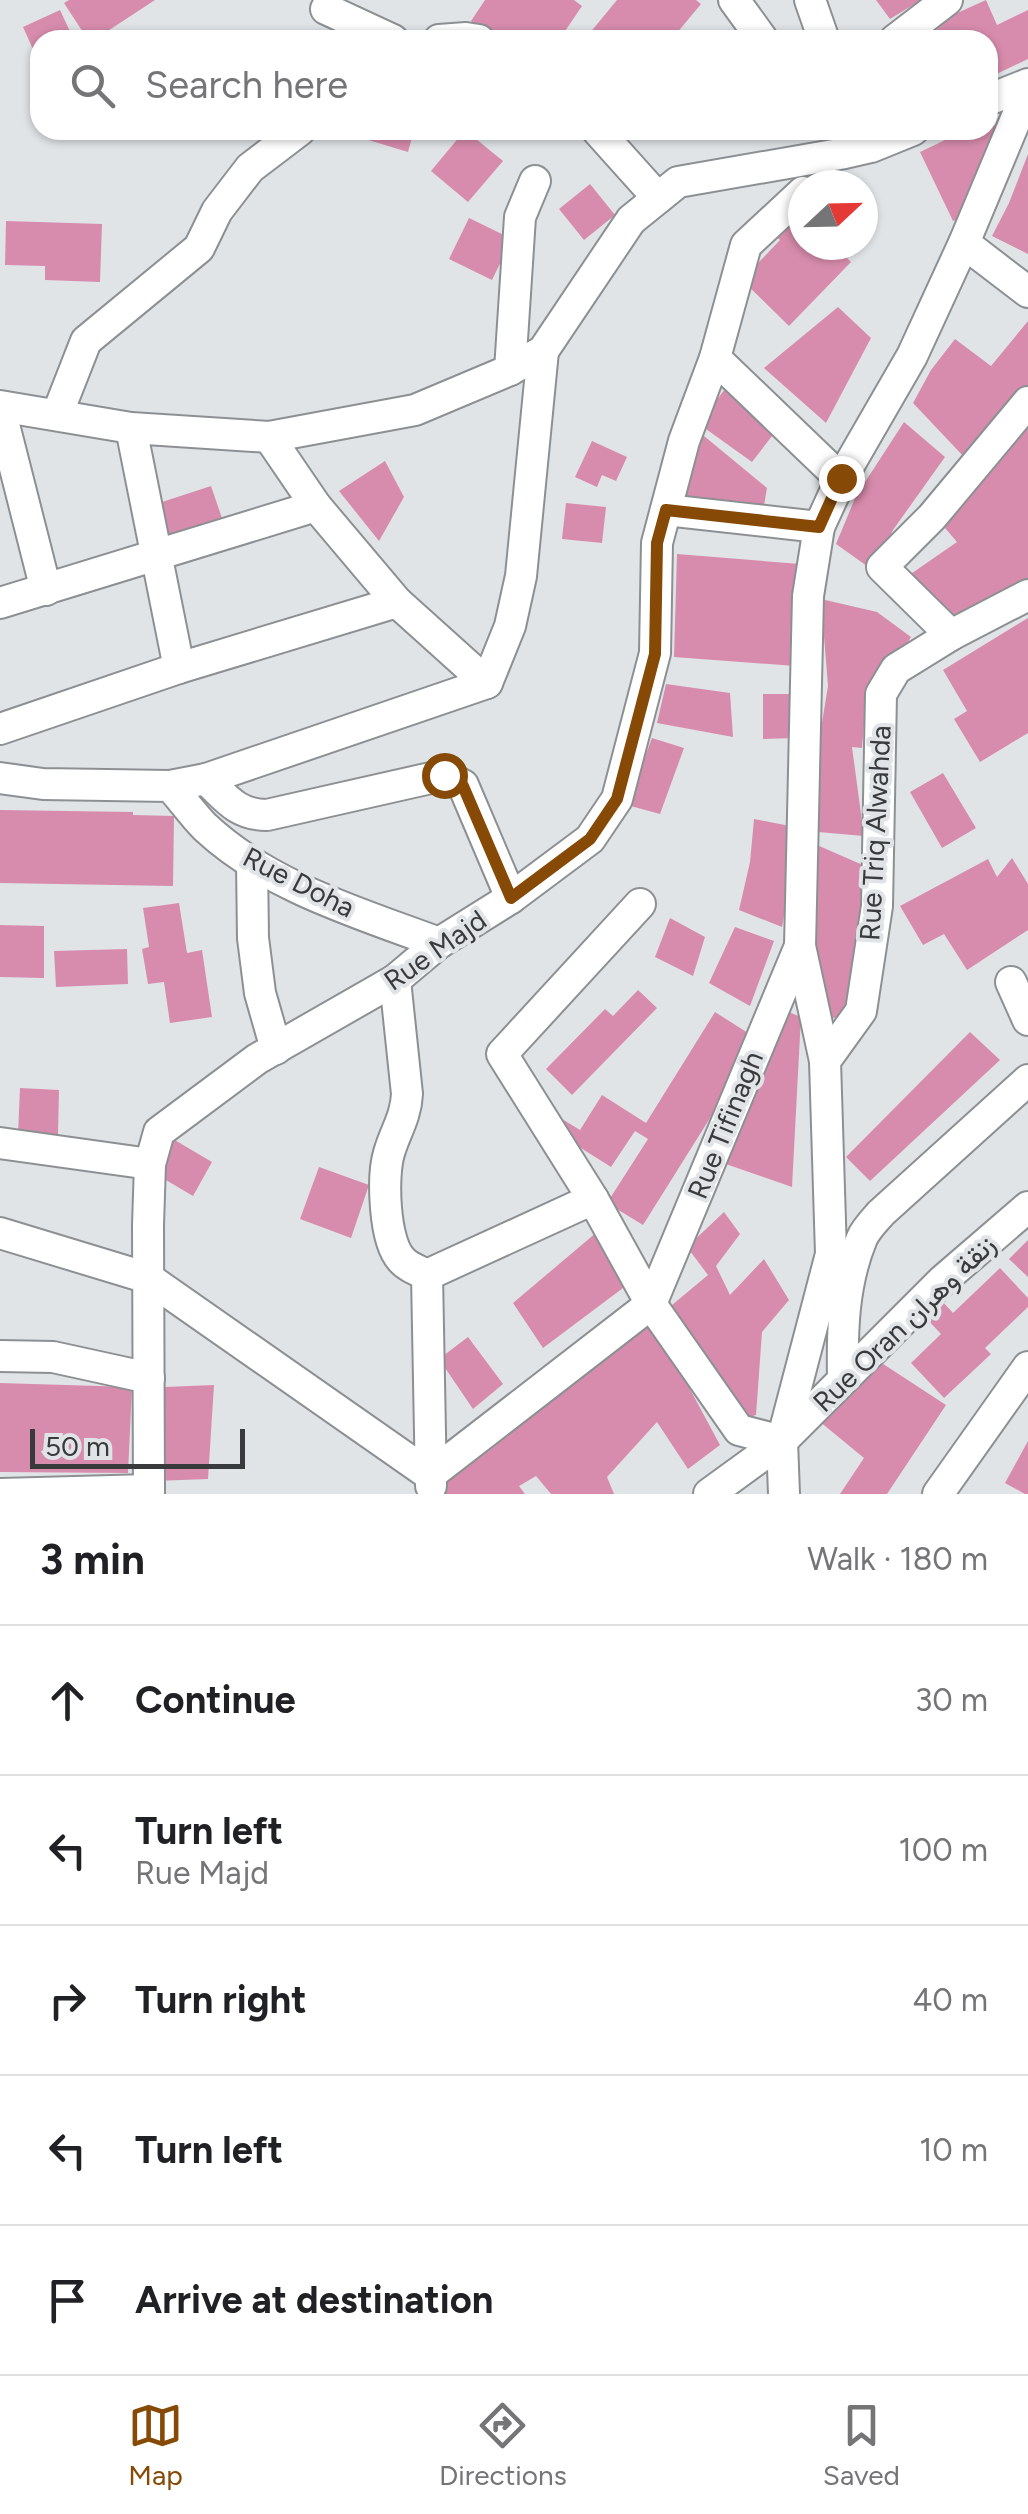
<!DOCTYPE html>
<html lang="en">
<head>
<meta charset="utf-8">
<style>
  body { margin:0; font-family:Figtree,Vazirmatn,sans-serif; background:#f6f6f6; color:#202124 }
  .compass { position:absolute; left:788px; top:170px; width:90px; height:90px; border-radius:50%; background:#fff; box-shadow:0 2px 8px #0004; rotate:68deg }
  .scale { position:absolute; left:30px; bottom:25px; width:215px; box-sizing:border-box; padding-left:10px; border:5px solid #393a3b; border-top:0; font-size:28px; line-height:35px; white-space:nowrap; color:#393a3b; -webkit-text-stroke:8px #e0e4e7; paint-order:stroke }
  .stop { position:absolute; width:30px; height:30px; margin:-22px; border:8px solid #864a06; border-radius:50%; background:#fff }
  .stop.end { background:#864a06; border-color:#fff; box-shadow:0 2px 10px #0008 }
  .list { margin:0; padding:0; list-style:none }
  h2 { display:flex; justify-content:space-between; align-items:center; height:130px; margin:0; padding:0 40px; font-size:42px }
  h2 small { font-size:32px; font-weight:400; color:#757577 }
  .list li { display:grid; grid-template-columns:65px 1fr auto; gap:30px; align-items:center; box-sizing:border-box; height:150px; padding:0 40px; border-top:2px solid #e0e0e0 }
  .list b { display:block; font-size:38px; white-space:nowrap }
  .list p { margin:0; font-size:32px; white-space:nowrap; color:#757577 }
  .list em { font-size:32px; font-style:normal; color:#757577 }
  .icon { flex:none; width:55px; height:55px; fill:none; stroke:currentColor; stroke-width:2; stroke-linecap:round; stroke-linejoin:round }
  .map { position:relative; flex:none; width:1028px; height:1494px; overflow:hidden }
  .search { position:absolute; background:#fff; box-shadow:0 2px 8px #0004; left:30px; right:30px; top:30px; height:110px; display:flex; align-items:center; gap:25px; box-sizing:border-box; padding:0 35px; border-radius:30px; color:#757577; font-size:38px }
  .sheet { height:880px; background:#fff }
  nav { display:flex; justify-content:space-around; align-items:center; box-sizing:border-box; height:140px; border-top:2px solid #e0e0e0; background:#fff; font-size:28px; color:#757577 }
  nav a { display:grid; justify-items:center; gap:5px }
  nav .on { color:#864a06 }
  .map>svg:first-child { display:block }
  .building { fill:#d88cad }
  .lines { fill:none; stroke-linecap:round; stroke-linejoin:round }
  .minor-casing { stroke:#8d9093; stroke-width:34 }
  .minor { stroke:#fff; stroke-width:30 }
  .route { stroke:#864a06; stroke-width:12 }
  .labels { text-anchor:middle; stroke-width:8; stroke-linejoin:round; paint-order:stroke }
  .street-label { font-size:28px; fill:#393a3b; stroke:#e0e4e7 }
</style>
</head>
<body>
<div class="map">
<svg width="1028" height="1494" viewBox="0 0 1028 1494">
  <rect width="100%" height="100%" fill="#e0e4e7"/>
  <g class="building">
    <path d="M69,0H155L94,40H88L64,3Z"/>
    <path d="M485,0H574L582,6L559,40H532L528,37L526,40H517L512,36L509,40H499L471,21Z"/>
    <path d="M617,0H696L701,4L671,40H584Z"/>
    <path d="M876,0H921L890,19Z"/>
    <path d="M986,0L997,25L1028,10V59L988,78V40H924L955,14Z"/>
    <path d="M60,10L74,40H40V65L23,27Z"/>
    <path d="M988,125L1003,126L968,217L953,221L920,152L966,130H988Z"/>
    <path d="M368,130H414L408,152L365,139Z"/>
    <path d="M465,130L503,161L468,202L431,171Z"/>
    <path d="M1028,154V254L992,236L1009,203Z"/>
    <path d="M590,184L615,215L584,240L559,209Z"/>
    <path d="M803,202V245H834L851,262L789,326L742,280L780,240L773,233Z"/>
    <path d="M469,218L512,239L492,280L449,259Z"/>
    <path d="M6,221L102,224L100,282L45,280V266L5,265Z"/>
    <path d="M838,307L871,338L826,423L764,368Z"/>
    <path d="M1028,321V389L965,458L913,403L931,370L955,339L991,366Z"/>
    <path d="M730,382L782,423L752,462L699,424Z"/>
    <path d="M904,422L945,457L893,530L874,571L836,544L856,496Z"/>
    <path d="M1028,422V586L951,627L902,580L957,542L945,528L979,471Z"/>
    <path d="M698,431L767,488L762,517L671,500Z"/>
    <path d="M592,441L627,457L616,481L602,475L597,487L575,477Z"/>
    <path d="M385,461L404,497L379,541L339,491Z"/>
    <path d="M211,486L225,527L171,546L156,504Z"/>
    <path d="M566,503L606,507L602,543L562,539Z"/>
    <path d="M677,554L800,564L796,666L674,657Z"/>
    <path d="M821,599L877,612L911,637L895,664L867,689L862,748L852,747L864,836L818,832L819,741L828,686Z"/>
    <path d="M1028,618V733L980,762L954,719L967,711L943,670Z"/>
    <path d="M666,684L730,693L733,737L657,723Z"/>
    <path d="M763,694H795L796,738L763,739Z"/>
    <path d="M652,738L684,748L660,814L627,805Z"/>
    <path d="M943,773L976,828L942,848L910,792Z"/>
    <path d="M0,810L133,812V815L174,816L173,886L0,883Z"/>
    <path d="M754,819L795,827L792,872L782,927L739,910L750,862Z"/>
    <path d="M817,845L865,866L862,923L850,1013L831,1019L810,952L816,907Z"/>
    <path d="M1012,858L1028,884V930L967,970L944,934L923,945L900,906L988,859L997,877Z"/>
    <path d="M179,903L187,953L202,950L212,1017L170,1023L164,982L148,984L142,949L149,947L143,908Z"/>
    <path d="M670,918L705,937L693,976L655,957Z"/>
    <path d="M0,925L44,926V978L0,977Z"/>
    <path d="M735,927L774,941L750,1006L709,983Z"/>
    <path d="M127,949L128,984L56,987L54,951Z"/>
    <path d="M638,990L657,1008L572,1095L546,1069L605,1009L613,1016Z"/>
    <path d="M776,1007L801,1017L792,1187L720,1162Z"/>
    <path d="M715,1012L759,1040L643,1225L607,1203L648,1139L635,1131L611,1167L554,1131L562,1119L580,1130L602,1095L646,1123Z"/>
    <path d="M970,1032L1000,1060L870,1181L846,1157Z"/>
    <path d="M20,1088L59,1090L58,1136L18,1135Z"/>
    <path d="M173,1139L212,1162L193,1196L154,1173Z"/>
    <path d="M319,1167L369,1185L351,1238L300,1219Z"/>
    <path d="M724,1212L740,1234L716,1266L730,1295L764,1259L789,1300L762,1332L756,1415L742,1419L672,1305L708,1275L687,1247Z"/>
    <path d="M597,1232L627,1285L543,1348L513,1303Z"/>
    <path d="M1028,1240V1277L1009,1259Z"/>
    <path d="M1000,1268L1028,1298V1307L985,1348L991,1354L944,1398L911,1363L941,1334L925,1317L942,1301L953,1313Z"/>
    <path d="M649,1313L720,1445L688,1469L657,1422L607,1477L614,1494H551L536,1476L519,1486L525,1494H445L442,1475Z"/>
    <path d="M468,1337L503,1384L473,1409L439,1359Z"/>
    <path d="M874,1358L946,1405L887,1494H840L864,1458L819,1421Z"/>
    <path d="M0,1383L132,1387L128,1473L0,1472Z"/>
    <path d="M214,1385L208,1479L155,1481L164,1387Z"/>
    <path d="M1028,1441V1494H1025L1005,1483Z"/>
  </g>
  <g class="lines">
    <defs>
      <g id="minor">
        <path d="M734,0L763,40"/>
        <path d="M810,0L824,40"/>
        <path d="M326,9L393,40"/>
        <path d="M439,40L466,38L479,40"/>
        <path d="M895,40L947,0"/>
        <path d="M988,100L1028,84"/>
        <path d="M597,130L658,198"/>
        <path d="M803,192L746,245L715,358L841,479"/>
        <path d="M964,243L1028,292"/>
        <path d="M510,370L520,217L535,181"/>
        <path d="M0,406L131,428L269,437L415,410L510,370L543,351L631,220L678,182L845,153L871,147L913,130"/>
        <path d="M0,409L46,590"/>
        <path d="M57,415L86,341L199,248L217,211L250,168L300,130"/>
        <path d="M131,428L179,668"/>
        <path d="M269,437L316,506L397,602L487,683"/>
        <path d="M666,510L819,527"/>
        <path d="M0,603L316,506"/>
        <path d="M951,635L882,567L932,517L1028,402"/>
        <path d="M0,729L179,668L397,602"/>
        <path d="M0,778L43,784L170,786C182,799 193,815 205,827C269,887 359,913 439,943"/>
        <path d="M206,779C226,798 237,815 267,815L444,775L463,785L511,898"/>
        <path d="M170,786L206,779L487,683L510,626L521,576L543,351"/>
        <path d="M252,863L253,938L260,993L276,1049"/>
        <path d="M640,904L502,1054L593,1199L651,1304L739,1430L782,1441"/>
        <path d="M395,980L407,1094C406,1117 395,1132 389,1153C382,1176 384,1241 401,1259C406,1266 419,1271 427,1275L593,1199"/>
        <path d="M1011,982L1028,1020"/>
        <path d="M825,1061L800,946L808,596L819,527L841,479L912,356L964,243L1028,90"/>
        <path d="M0,1143L150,1164"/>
        <path d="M0,1233L148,1278L430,1475L651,1304L800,946"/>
        <path d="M427,1275L431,1486"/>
        <path d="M0,1356L53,1357L149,1378"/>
        <path d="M843,1379C842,1331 843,1284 862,1238C866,1229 874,1221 881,1213L1028,1080"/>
        <path d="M0,1494L149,1490"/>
        <path d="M149,1494L148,1225L150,1164L159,1132L257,1059L395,980L439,943L511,898L590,839L617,799L655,653L657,543L684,441L715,358"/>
        <path d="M709,1494L782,1441L942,1281L1028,1207"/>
        <path d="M784,1494L782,1441L831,1254L825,1061L861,1011L877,906L881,694L896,669L951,635L1028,595"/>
        <path d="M938,1494L1028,1367"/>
      </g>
    </defs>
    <use href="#minor" class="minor-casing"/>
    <use href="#minor" class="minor"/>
  </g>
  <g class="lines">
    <path class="route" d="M444,775L463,786L511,898L590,839L617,799L655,654L657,543L666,510L819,527L841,478"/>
  </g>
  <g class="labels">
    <g class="street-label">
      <text transform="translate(875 833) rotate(-87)" y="10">Rue Triq Alwahda</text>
      <text transform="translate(299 882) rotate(27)" y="10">Rue Doha</text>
      <text transform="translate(435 950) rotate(-35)" y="10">Rue Majd</text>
      <text transform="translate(725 1125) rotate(-68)" y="10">Rue Tifinagh</text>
      <text transform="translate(904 1323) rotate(-44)" y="10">Rue Oran زنقة وهران</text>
    </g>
  </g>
</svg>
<svg class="compass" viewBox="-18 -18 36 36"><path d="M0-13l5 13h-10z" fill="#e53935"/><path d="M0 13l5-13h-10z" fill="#757577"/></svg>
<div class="scale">50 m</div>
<div class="stop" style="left:444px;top:775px"></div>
<div class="stop end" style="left:841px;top:478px"></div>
<div class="search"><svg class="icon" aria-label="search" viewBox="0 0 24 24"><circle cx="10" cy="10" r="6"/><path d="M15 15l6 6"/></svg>Search here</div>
</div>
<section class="sheet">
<h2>3 min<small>Walk · 180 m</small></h2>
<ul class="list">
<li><svg class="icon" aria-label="ahead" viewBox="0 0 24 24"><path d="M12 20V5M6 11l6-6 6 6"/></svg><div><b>Continue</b></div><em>30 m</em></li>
<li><svg class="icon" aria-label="left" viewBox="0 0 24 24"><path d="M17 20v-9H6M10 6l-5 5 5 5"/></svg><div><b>Turn left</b><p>Rue Majd</p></div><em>100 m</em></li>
<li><svg class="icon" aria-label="right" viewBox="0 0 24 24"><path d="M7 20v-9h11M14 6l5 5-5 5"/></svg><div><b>Turn right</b></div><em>40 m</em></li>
<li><svg class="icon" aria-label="left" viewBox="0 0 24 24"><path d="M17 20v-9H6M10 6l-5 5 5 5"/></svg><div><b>Turn left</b></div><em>10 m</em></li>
<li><svg class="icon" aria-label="arrive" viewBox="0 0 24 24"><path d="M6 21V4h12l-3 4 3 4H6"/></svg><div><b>Arrive at destination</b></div></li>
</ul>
</section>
<nav>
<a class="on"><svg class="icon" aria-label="map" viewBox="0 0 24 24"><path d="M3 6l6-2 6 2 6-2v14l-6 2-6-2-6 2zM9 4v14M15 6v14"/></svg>Map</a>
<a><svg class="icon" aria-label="directions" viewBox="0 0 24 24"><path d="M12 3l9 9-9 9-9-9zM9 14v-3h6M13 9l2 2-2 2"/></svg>Directions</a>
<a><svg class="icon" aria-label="saved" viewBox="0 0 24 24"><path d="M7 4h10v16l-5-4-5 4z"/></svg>Saved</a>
</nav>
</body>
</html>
